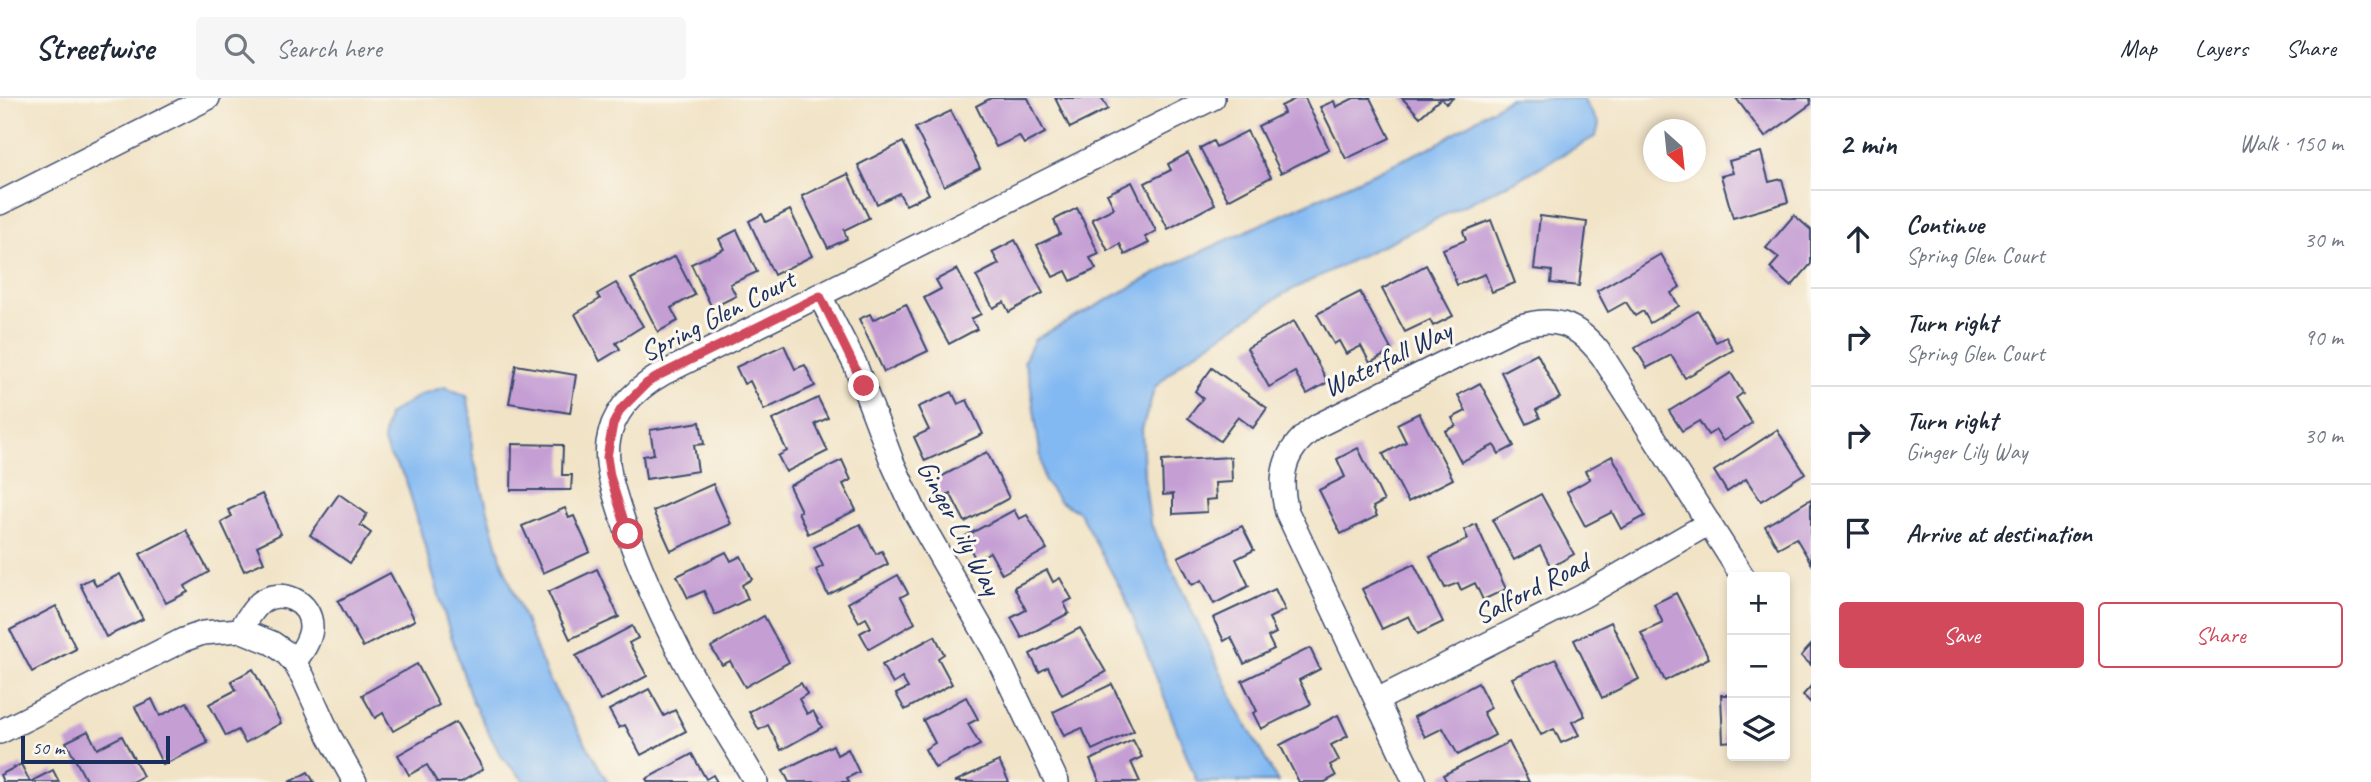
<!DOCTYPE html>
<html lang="en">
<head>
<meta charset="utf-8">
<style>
  body { margin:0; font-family:Caveat,sans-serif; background:#f6f6f7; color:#1f2937 }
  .controls { position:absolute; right:21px; bottom:21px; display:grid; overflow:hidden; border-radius:7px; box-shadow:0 4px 10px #0003 }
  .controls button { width:63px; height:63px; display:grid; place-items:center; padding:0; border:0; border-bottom:2px solid #e0e1e3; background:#fff; color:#1f2937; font:35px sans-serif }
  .compass { position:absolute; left:1643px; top:21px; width:63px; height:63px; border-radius:50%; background:#fff; box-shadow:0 4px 10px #0003; rotate:153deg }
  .scale { position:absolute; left:21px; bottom:18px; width:149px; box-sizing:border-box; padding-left:7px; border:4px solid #1b2f5e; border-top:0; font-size:19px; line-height:24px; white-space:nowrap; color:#1b2f5e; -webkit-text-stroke:5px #fbf7ec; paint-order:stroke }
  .stop { position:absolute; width:21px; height:21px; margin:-16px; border:5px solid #d1495b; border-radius:50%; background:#fff }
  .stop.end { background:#d1495b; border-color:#fff; box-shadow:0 2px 7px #0008 }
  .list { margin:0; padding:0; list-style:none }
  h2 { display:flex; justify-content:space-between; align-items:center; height:91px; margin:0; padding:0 28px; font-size:30px }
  h2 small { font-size:23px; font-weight:400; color:#747a83 }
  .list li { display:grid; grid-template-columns:46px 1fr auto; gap:21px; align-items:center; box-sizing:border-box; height:98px; padding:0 28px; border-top:2px solid #e0e1e3 }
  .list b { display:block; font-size:26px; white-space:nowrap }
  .list p { margin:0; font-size:23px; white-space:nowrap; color:#747a83 }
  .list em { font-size:23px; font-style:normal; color:#747a83 }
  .actions { display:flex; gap:14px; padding:21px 28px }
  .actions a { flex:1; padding:16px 0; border:2px solid #d1495b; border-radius:7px; text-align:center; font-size:24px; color:#d1495b }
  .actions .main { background:#d1495b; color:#fff }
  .icon { flex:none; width:38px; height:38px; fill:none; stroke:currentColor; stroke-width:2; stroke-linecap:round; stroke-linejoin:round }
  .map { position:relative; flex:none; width:1811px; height:684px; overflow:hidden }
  header { display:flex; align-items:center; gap:42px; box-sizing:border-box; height:98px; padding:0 35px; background:#fff; border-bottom:2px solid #e0e1e3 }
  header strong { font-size:33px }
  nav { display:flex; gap:38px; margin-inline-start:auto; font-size:24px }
  .search { width:490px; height:63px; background:#f6f6f7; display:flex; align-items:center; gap:18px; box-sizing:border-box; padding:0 24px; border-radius:7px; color:#747a83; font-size:26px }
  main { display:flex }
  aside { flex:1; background:#fff }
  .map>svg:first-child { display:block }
  .water { fill:#83b9f2; stroke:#4f74a8; stroke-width:2 }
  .building { fill:#c59fd4 }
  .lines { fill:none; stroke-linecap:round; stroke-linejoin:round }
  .minor-casing { stroke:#3b4a6e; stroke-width:26 }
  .minor { stroke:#fff; stroke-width:23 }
  .route { stroke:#d1495b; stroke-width:9 }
  .labels { text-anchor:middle; stroke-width:6; stroke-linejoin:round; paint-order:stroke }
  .street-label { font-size:28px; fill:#1b2f5e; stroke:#fbf7ec }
</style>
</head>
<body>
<header>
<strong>Streetwise</strong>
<div class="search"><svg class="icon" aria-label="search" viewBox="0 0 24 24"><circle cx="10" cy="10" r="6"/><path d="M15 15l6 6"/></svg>Search here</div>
<nav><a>Map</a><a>Layers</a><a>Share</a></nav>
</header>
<main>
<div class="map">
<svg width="1811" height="684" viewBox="0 0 1811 684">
  <rect width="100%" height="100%" fill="#fbf7ec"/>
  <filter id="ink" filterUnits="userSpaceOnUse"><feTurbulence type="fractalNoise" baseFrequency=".0143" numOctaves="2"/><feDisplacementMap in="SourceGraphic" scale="14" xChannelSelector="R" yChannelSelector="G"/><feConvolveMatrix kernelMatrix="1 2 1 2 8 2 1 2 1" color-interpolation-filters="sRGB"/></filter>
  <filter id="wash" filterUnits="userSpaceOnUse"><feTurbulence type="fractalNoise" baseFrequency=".00686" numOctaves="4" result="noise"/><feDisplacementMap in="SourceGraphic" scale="28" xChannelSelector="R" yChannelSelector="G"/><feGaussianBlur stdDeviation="1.57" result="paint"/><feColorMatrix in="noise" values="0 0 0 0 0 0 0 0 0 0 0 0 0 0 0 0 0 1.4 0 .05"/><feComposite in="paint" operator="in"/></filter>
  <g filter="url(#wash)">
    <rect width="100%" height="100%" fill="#f1e3c6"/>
    <g class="water">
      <path d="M1509,0H1582L1599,26L1596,38L1522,79L1285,195L1183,263L1155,289L1142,331L1144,378L1150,424L1240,615L1278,684H1197L1125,499L1079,414L1059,403L1044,382L1030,283L1024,263L1035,241L1172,167L1437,46Z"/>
      <path d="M445,289L467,298L471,319L472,354L502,464L548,580L608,684H525L501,658L472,603L446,522L405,379L389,357L383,342L388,317L422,296Z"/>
    </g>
    <g id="blocks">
      <g class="building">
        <path d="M991,0H1028L1045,35L1024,46L1019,38L996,49L976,8Z"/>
        <path d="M1055,0H1102L1108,11L1070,30Z"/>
        <path d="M1297,0H1305L1329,51L1281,75L1258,28L1284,15L1281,8Z"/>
        <path d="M1354,0H1370L1390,40L1346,61L1320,9L1334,3L1336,9Z"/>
        <path d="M1402,0H1453L1446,6L1441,0L1420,19Z"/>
        <path d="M1736,0H1810L1811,6L1765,39Z"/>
        <path d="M951,13L980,70L944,88L915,30Z"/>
        <path d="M1247,33L1271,79L1228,102L1200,50L1213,43L1216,49Z"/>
        <path d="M903,44L929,96L906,107L899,95L877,106L858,67Z"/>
        <path d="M1761,54L1769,84L1782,81L1788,104L1733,120L1721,78L1733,75L1729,63Z"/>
        <path d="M1188,55L1215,106L1168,131L1145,85L1171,72L1168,66Z"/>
        <path d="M848,76L869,120L844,132L847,141L828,150L802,98Z"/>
        <path d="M1132,84L1156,133L1145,139L1149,145L1125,157L1120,146L1108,153L1092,121L1114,110L1107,96Z"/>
        <path d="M1077,110L1099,156L1090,160L1096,171L1071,183L1066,173L1053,179L1037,147L1060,136L1054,122Z"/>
        <path d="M790,112L812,158L774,177L749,123L762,116L766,124Z"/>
        <path d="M1794,117L1811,132V166L1791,189L1770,170L1779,160L1766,150Z"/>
        <path d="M1540,118L1587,124L1579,188L1551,185L1552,173L1534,171Z"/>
        <path d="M1491,122L1515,185L1492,194L1485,176L1457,187L1443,151L1466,142L1463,133Z"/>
        <path d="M737,132L757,174L730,186L736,198L712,210L691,166L724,151L719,141Z"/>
        <path d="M1015,142L1043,195L1009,214L1004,204L993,210L976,178L999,166L992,154Z"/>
        <path d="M1661,156L1680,189L1671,195L1679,208L1650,225L1643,213L1635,218L1626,204L1608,214L1597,193Z"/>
        <path d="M675,158L695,197L671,210L678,223L658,234L631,181Z"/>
        <path d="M1426,167L1453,218L1433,228L1430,222L1405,234L1382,191Z"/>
        <path d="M957,171L981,216L971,221L977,231L949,246L924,200L941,191L936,182Z"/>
        <path d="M616,185L643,228L616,245L620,251L600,263L575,216L600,201L597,196Z"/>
        <path d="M1360,194L1392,253L1370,265L1361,248L1346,256L1339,243L1334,246L1317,216Z"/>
        <path d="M906,206L928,253L884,274L859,221L870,216L873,222Z"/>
        <path d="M1698,213L1716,244L1726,239L1733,252L1685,280L1671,257L1647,270L1635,250Z"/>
        <path d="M1294,223L1328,284L1307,296L1295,274L1269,289L1247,250Z"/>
        <path d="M784,247L795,271L805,267L815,288L764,312L750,283L744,286L736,269Z"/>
        <path d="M1537,255L1560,300L1536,312L1540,320L1527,326L1501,274Z"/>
        <path d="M516,267L576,277L570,315L509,305Z"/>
        <path d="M1212,270L1267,310L1253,330L1238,319L1220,343L1188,320L1203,300L1195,293Z"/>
        <path d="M1731,275L1743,295L1736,300L1752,325L1723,343L1716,332L1708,337L1699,323L1682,333L1669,313Z"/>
        <path d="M1480,285L1514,348L1499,356L1494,347L1461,364L1445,333L1456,328L1452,320L1466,313L1458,297Z"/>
        <path d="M952,294L958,306L967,302L983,336L925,363L914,339L929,332L918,309Z"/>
        <path d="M818,300L828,320L815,326L828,353L786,374L778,358L787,353L772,322Z"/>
        <path d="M1419,315L1453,381L1408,404L1383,356L1406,344L1397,326Z"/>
        <path d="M700,324L704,346L694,347L698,373L646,381L643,358L654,356L650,332Z"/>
        <path d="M1777,332L1805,375L1761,403L1746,381L1727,394L1714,373Z"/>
        <path d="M512,346L563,347L562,377H572L571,392H511Z"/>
        <path d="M1358,350L1384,403L1373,409L1377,418L1341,436L1319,392L1345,379L1337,361Z"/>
        <path d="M987,354L1009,400L965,424L950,395L943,399L935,382Z"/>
        <path d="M1612,358L1645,418L1621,431L1612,414L1585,428L1567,394L1590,381L1585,373Z"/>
        <path d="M1231,359L1232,384L1215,385L1216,401L1206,402L1207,414L1173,416V396L1163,397L1162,363Z"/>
        <path d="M842,362L851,382L843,386L856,412L808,436L798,414L801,413L789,388Z"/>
        <path d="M713,386L731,426L671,453L653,413Z"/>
        <path d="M262,396L281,436L257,448L264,464L244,473L221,424L232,418L228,412Z"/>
        <path d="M339,396L367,416L360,427L371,435L350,465L310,437Z"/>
        <path d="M1541,396L1574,456L1551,469L1540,448L1514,462L1492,422Z"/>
        <path d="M1811,401V465L1796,440L1778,450L1765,428Z"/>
        <path d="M565,410L569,420L574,418L590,454L543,475L522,428Z"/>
        <path d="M1014,412L1019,421L1027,417L1047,451L1002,476L990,454L976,462L964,439Z"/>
        <path d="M860,426L876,456L882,453L888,466L828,497L816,472L823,468L814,449Z"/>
        <path d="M1476,426L1506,491L1483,502L1475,485L1461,492L1458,485L1445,490L1430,459L1468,441L1464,432Z"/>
        <path d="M1242,428L1254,452L1236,461L1249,488L1214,506L1202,482L1192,487L1178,459Z"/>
        <path d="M186,432L209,474L185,488L188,494L166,505L140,456Z"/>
        <path d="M726,454L731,463L741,458L752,481L742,487L748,501L715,517L704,493L688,500L677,478Z"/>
        <path d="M1414,466L1443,524L1418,536L1409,518L1382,531L1362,491Z"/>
        <path d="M597,471L619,519L570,541L548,494Z"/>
        <path d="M1047,472L1053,484L1060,480L1072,501L1064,505L1069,515L1022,540L1011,520L1026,512L1014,489Z"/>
        <path d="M390,475L415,522L363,549L338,503Z"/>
        <path d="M120,476L143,521L106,539L80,486L92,480L96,488Z"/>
        <path d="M898,477L908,495L901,499L915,525L869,551L860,535L871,529L866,520L859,524L848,505Z"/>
        <path d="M1275,491L1285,512L1269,520L1276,535L1268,539L1274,551L1244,566L1231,539L1224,543L1213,520Z"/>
        <path d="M1676,495L1709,560L1665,583L1641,535L1663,525L1654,506Z"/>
        <path d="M56,508L76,551L32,574L10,532Z"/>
        <path d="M764,518L789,564L745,589L730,563L722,567L711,549Z"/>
        <path d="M1611,524L1639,581L1602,600L1574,542Z"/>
        <path d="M632,528L638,540L629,545L647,578L600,603L576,558Z"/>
        <path d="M1080,530L1106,574L1062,597L1048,569L1039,574L1030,556Z"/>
        <path d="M935,538L944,556L938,560L952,586L905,612L896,596L908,590L902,580L893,586L882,567Z"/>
        <path d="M1811,547V567L1801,558Z"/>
        <path d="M1310,550L1320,571L1299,582L1311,606L1261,631L1253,615L1257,613L1242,583Z"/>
        <path d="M1556,561L1585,618L1572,624L1579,637L1561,645L1554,631L1541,637L1512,580Z"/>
        <path d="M417,566L439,607L393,633L383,615L375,620L362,597Z"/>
        <path d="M253,571L281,625L245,645L238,632L226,638L209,606L236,592L231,583Z"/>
        <path d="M801,585L807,596L799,601L807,616L813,613L822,629L781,652L768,627L759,632L749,614Z"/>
        <path d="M1478,585L1491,610L1483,614L1495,637L1458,657L1443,630L1425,639L1414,619Z"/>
        <path d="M1112,586L1134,633L1092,652L1082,630L1064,638L1053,614Z"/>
        <path d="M1811,588V605L1803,597Z"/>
        <path d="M649,591L664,618L675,612L686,633L641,657L625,627L619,630L609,612Z"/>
        <path d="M1721,597H1732V643L1723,644Z"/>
        <path d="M966,599L978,621L968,626L980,647L935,670L925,651L935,645L923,622Z"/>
        <path d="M152,601L160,618L187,604L208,645L163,667L135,609Z"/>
        <path d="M1338,617L1348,638L1331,647L1339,662L1330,667L1336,678L1325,684H1299L1280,647Z"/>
        <path d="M456,624L483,671L461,684H437L427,667L409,677L398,657Z"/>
        <path d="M88,633L97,651L122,638L143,678L132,684H87L66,644Z"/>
        <path d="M1133,642L1142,659L1131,664L1140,684H1100L1090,662Z"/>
        <path d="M1509,644L1529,684H1447L1443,677Z"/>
        <path d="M833,647L837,657L848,651L859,674L847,680L849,684H789L783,672Z"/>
        <path d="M692,656L706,681L713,677L717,684H648L646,681Z"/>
        <path d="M999,663L1009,684H954Z"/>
        <path d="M21,666L30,684L53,672L59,684H3L0,677Z"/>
        <path d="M308,674L314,684H289Z"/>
      </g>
    </g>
  </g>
  <g filter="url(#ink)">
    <use href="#blocks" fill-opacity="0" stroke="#3b4a6e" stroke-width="2"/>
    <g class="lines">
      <defs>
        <g id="minor">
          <path d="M0,105L208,0"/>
          <path d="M820,198L855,266L893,366L916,416L994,552L1057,684"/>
          <path d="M240,532C246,523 252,512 260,505C280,489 312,503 311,530C310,543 302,554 294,564"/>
          <path d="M1377,602L1583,498L1709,425"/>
          <path d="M0,634L183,542L203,535L240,532L272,545L285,554L294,564L303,579L330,639L355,684"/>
          <path d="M756,684C735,647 711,611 690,574C664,525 641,475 623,422C615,397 605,371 608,345C612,313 636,291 662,276L1213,0"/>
          <path d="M1415,684L1287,414C1277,375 1285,349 1319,327L1512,231C1553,216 1577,224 1603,259L1743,479"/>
        </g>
      </defs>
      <use href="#minor" class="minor-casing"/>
      <use href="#minor" class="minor"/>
    </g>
  </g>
  <g class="lines" filter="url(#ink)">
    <path class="route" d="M628,436L610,378L607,359L613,326L621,311L647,285L662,276L820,198L864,288"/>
  </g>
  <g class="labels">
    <g class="street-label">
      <text transform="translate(717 217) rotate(-27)" y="10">Spring Glen Court</text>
      <text transform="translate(1387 260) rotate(-26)" y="10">Waterfall Way</text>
      <text transform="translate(960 429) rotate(62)" y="10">Ginger Lily Way</text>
      <text transform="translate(1531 490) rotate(-27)" y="10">Salford Road</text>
    </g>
  </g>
</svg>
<div class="controls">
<button>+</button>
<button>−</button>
<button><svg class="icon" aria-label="layers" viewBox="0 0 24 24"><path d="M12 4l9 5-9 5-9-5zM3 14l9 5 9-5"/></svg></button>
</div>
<svg class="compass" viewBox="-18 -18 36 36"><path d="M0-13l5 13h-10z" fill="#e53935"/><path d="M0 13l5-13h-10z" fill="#747a83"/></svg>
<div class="scale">50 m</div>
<div class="stop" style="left:628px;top:436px"></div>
<div class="stop end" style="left:864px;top:288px"></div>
</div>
<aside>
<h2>2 min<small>Walk · 150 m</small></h2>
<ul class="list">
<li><svg class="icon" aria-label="ahead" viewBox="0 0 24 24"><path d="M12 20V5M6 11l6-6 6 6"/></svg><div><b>Continue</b><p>Spring Glen Court</p></div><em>30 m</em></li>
<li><svg class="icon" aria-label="right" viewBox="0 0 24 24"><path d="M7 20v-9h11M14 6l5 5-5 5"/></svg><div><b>Turn right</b><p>Spring Glen Court</p></div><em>90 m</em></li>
<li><svg class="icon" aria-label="right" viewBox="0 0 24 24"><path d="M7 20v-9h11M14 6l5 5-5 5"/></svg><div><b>Turn right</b><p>Ginger Lily Way</p></div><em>30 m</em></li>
<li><svg class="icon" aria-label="arrive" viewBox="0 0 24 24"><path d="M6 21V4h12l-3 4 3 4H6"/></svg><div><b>Arrive at destination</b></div></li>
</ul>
<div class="actions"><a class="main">Save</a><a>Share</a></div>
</aside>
</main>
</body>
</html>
